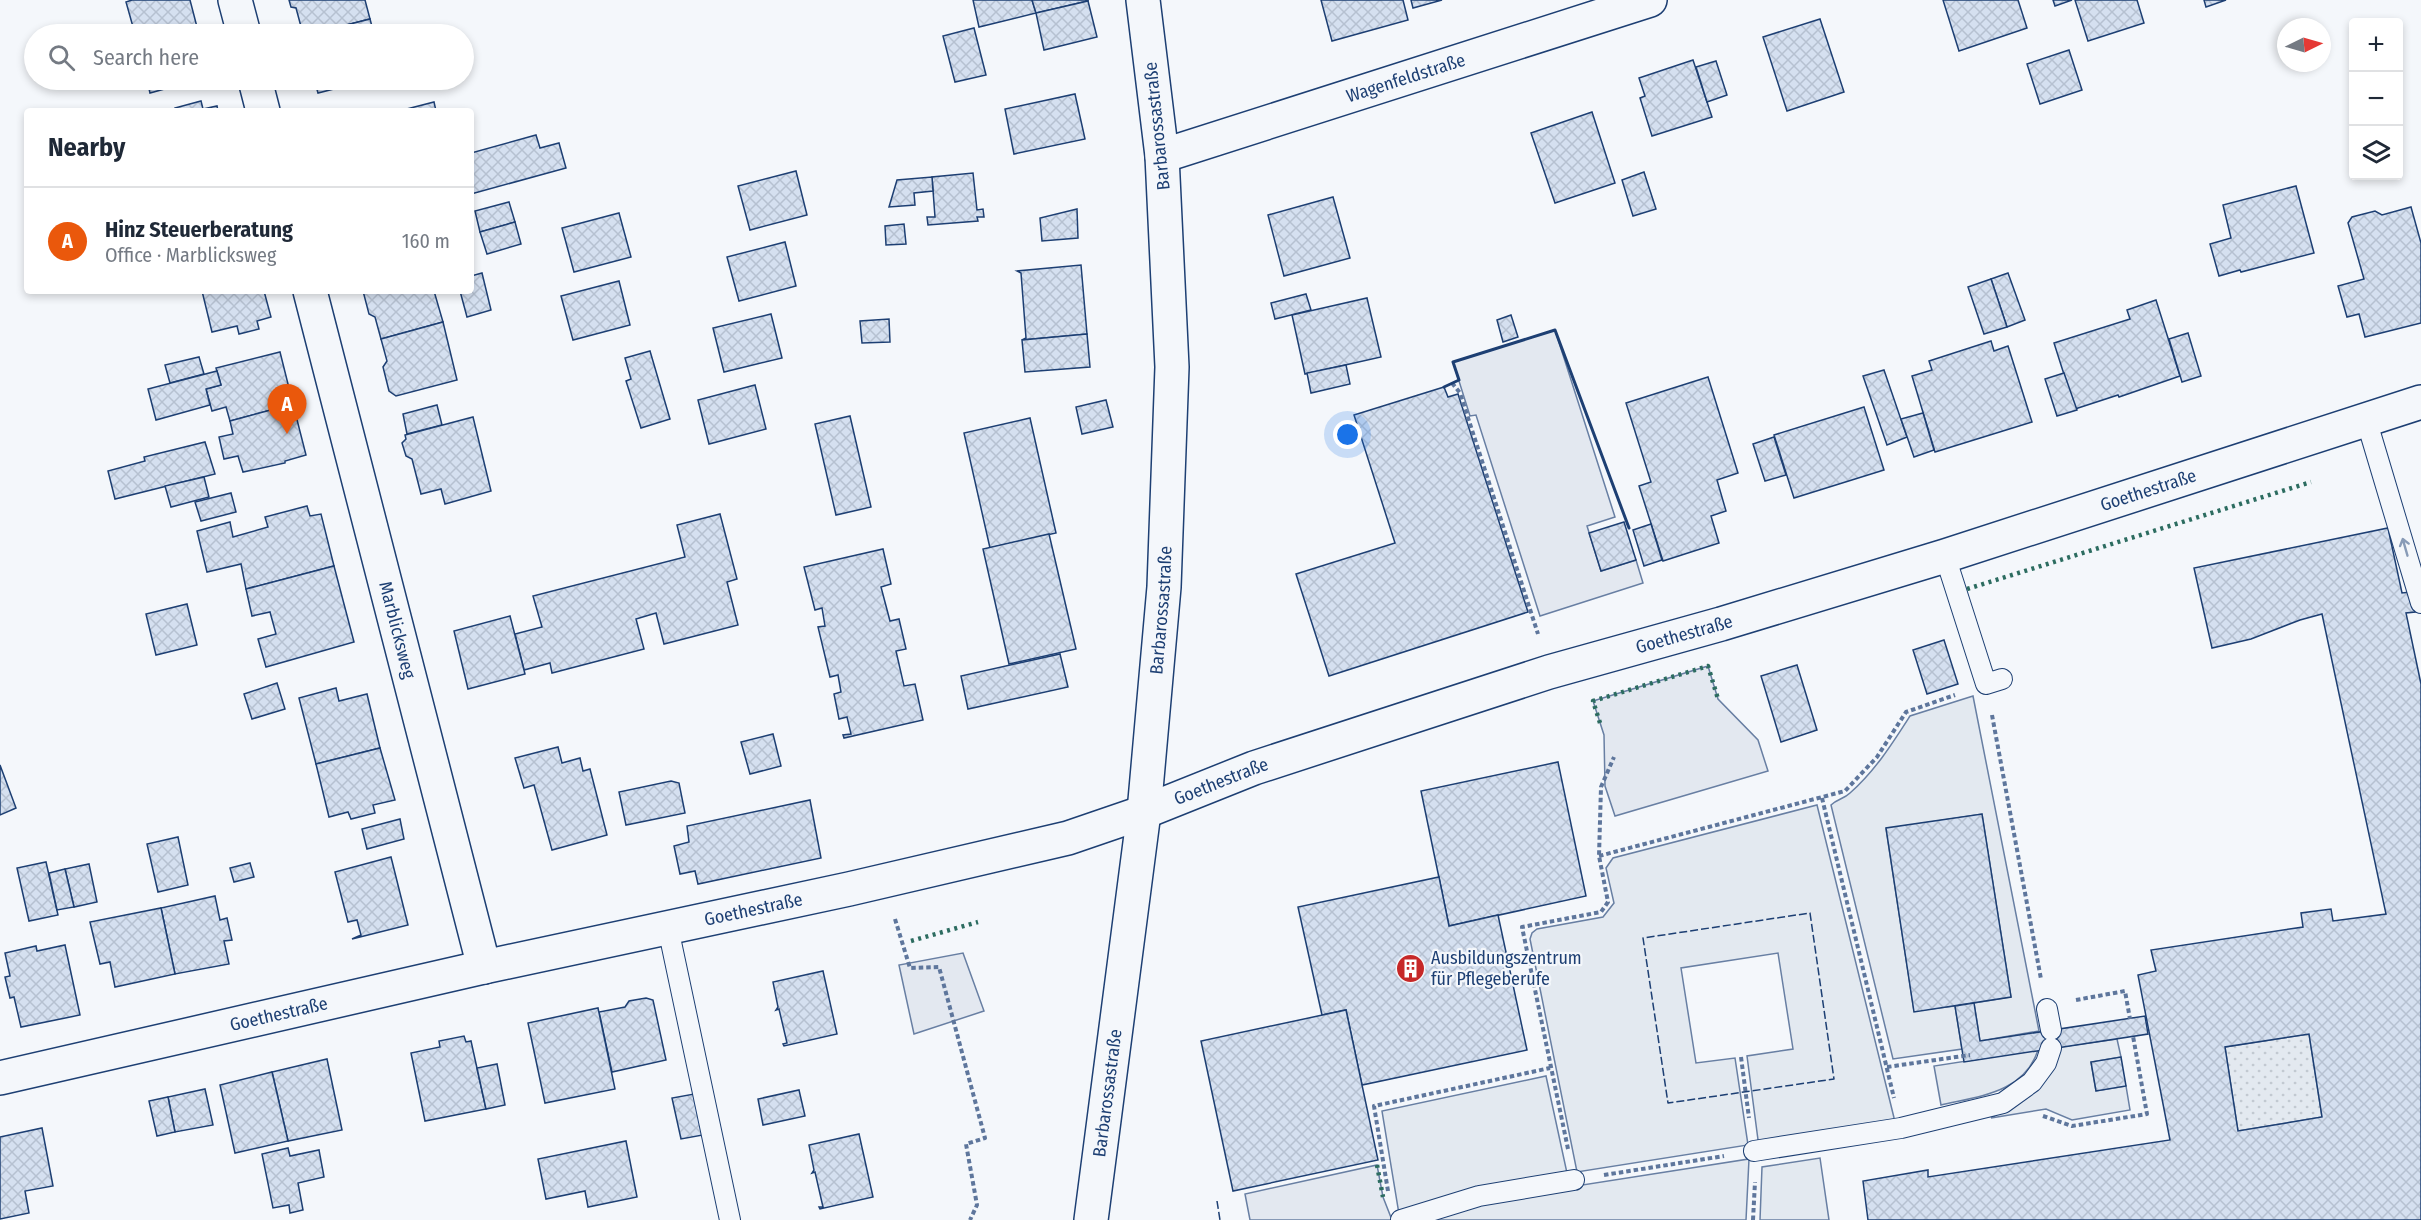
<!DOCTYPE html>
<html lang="en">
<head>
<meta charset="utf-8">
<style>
  body { margin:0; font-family:"Fira Sans Condensed",sans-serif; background:#f2f2f3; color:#1f2937 }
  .controls { position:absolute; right:18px; top:18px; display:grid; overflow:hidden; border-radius:6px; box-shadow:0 3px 9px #0003 }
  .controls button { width:54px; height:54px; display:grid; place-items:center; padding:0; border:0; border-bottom:2px solid #e0e1e3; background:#fff; color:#1f2937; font:30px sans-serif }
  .compass { position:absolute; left:2277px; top:18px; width:54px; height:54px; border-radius:50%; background:#fff; box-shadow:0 3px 9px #0003; rotate:85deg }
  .you { position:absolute; left:1348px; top:435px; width:21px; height:21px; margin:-15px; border:4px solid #fff; border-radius:50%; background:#1a73e8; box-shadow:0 0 0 9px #1a73e833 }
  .badge { display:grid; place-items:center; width:39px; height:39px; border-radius:50%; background:#ea580c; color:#fff; font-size:20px; font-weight:700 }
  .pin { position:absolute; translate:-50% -50px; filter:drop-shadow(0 2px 3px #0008) }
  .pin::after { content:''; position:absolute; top:32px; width:21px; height:18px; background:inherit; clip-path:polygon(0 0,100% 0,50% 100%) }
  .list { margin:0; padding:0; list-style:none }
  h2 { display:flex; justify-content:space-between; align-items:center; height:78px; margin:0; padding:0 24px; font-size:26px }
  h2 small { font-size:20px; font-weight:400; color:#747a83 }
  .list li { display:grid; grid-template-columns:39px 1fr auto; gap:18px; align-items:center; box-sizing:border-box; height:108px; padding:0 24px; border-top:2px solid #e0e1e3 }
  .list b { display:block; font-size:22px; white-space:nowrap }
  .list p { margin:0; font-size:20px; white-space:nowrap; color:#747a83 }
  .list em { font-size:20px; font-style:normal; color:#747a83 }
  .icon { flex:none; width:33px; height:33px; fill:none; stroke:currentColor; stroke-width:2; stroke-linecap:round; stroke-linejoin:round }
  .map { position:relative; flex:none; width:2421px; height:1220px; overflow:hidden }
  .search { position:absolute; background:#fff; box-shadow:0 3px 9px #0003; left:24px; top:24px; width:450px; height:66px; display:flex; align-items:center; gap:15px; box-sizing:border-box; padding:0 21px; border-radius:33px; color:#747a83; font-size:22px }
  .panel { position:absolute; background:#fff; box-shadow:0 3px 9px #0003; left:24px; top:108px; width:450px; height:186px; border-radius:6px }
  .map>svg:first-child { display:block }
  .grass { fill:#e3e9f0; stroke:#687fa3; stroke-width:1.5 }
  .garden { fill:url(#garden-dots); stroke:#687fa3; stroke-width:1.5 }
  .parking { fill:#e3e8f0; stroke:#687fa3; stroke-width:1.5 }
  .building { fill:url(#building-cross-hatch); stroke:#1d3f73; stroke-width:1.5; fill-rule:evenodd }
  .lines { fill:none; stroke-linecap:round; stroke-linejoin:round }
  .lane-casing { stroke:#1d3f73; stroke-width:22 }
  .street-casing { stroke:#1d3f73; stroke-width:36 }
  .path { stroke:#5e769c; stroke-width:4; stroke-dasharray:4.5 3; stroke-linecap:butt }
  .lane { stroke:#f4f7fb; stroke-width:20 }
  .street { stroke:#f4f7fb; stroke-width:33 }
  .hedge { stroke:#2c6c60; stroke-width:4.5; stroke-dasharray:3 4.5; stroke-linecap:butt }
  .fence { stroke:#1d3f73; stroke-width:1.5; stroke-dasharray:8 3; stroke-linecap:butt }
  .wall { stroke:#1d3f73; stroke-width:3 }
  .oneway { stroke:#889bb7 }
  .labels { text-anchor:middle; stroke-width:4.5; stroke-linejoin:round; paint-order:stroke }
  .street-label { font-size:18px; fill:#1d3f73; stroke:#f4f7fb }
  .poi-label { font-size:18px; fill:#1d3f73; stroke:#f4f7fb; text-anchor:start }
</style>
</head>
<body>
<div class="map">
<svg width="2421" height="1220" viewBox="0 0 2421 1220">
  <defs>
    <pattern id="garden-dots" width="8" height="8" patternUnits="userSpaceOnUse" patternTransform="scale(1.5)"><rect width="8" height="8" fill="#e3e9f0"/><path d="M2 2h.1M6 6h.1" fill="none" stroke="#c2c9d1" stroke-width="1.8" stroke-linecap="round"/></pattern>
    <pattern id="building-cross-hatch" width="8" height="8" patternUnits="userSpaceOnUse" patternTransform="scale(1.5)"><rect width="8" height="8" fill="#d5e0f0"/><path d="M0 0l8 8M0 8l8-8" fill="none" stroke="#b6c1d1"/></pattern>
  </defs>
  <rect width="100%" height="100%" fill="#f4f7fb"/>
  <g class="grass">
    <path d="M1973,696L2039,1031L1980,1041L1974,1003L2011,997L1982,814L1886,829L1914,1011L1955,1006L1962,1049L1893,1059L1831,805C1837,799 1844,799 1850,793C1875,771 1892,744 1910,716Z"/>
    <path d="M1817,805L1898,1134L1760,1155L1747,1056L1793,1049L1778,953L1681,968L1696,1063L1735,1058L1748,1145L1577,1172L1530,939L1532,933L1537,929L1603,917L1614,903L1606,868L1613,858Z"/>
    <path d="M2117,1039L2121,1057L2091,1062L2096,1091L2126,1086L2130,1110L2072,1120L2046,1109L1991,1118L2037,1089L2060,1047Z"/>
    <path d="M2038,1050C2024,1093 1979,1096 1941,1105L1934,1066Z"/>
    <path d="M1546,1076L1570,1187L1749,1159L1746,1220H1400L1382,1111Z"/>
    <path d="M1820,1158L1829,1220H1760L1762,1167Z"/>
  </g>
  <path class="garden" d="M2309,1034L2322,1117L2238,1131L2225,1047Z"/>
  <g class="parking">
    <path d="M1555,330L1615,517L1587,526L1601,571L1636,560L1643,583L1540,616L1476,415L1470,416L1453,362Z"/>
    <path d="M1708,666L1718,699L1758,740L1768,771L1615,816L1605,786L1604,735L1593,701Z"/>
    <path d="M963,953L984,1011L914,1034L899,965Z"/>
    <path d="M1377,1165L1383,1197L1392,1220H1250L1245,1194Z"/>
  </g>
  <g class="building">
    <path d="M132,0H190L197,27L167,34H135L126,2Z"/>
    <path d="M289,0H365L370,19L311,34H303L296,8L291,7Z"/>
    <path d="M973,0H1032L1036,13L979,27Z"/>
    <path d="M1032,0H1088V1L1036,13Z"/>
    <path d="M1321,0H1403L1408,20L1332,41Z"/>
    <path d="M1411,0H1442L1413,8Z"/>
    <path d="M1943,0H2018L2027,28L1959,51Z"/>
    <path d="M2053,0H2072L2055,6Z"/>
    <path d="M2075,0H2137L2144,23L2088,41Z"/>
    <path d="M2204,0H2226L2206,7Z"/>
    <path d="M1088,1L1097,37L1044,50L1036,13Z"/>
    <path d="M370,19L374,34H311Z"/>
    <path d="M1820,19L1844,92L1787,111L1763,37Z"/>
    <path d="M197,27L199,34H167Z"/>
    <path d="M974,28L986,75L955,82L943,36Z"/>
    <path d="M2069,50L2082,90L2040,104L2027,64Z"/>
    <path d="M1693,60L1712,117L1652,136L1640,98L1645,96L1639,78Z"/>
    <path d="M1716,61L1727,95L1707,102L1696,67Z"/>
    <path d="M147,80H197L150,93Z"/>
    <path d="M310,80H369L318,93L316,86L311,85Z"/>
    <path d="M1075,94L1085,139L1014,154L1005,109Z"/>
    <path d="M201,101L203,109L217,106L218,111H176L175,108Z"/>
    <path d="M434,102L436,111H399Z"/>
    <path d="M1592,112L1615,183L1555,203L1531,133Z"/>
    <path d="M536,135L540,148L559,143L566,168L471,194V153Z"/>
    <path d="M796,171L807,215L750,230L738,186Z"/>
    <path d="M1644,172L1656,209L1633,216L1622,180Z"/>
    <path d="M973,173L977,210L983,209L984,217H977L978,221L928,225L927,217H935L932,177Z"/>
    <path d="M932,177L933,191L914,193L915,205L889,207L897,180Z"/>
    <path d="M2296,186L2314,253L2241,272L2240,270L2219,276L2210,244L2231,238L2223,205Z"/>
    <path d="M1333,197L1350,258L1284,276L1268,215Z"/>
    <path d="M509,202L515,222L480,232L475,211Z"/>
    <path d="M2411,207L2421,243V323L2365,337L2359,314L2347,317L2338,286L2364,279L2348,223L2352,217L2375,211L2382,215Z"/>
    <path d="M1077,209L1078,238L1042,241L1040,218Z"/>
    <path d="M619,213L631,257L574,272L562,228Z"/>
    <path d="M515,222L521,244L487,254L480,232Z"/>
    <path d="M904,224L906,244L886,245L885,226Z"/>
    <path d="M785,242L796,286L739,301L727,257Z"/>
    <path d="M1081,265L1087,334L1022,340L1026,338L1021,273L1017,271Z"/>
    <path d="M482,273L491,310L467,317L460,291H471V276Z"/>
    <path d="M2008,273L2025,320L2007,327L1991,279Z"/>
    <path d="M1991,279L2007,327L1984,334L1968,287Z"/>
    <path d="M619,281L630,325L573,340L561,296Z"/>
    <path d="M202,291H264L271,317L257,321L259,329L239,334L237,326L212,332Z"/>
    <path d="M363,291H434L443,322L381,339L375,317L369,314Z"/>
    <path d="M1306,294L1311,310L1275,319L1271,303Z"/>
    <path d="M1367,298L1381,357L1305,374L1292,315Z"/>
    <path d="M2156,300L2180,376L2119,397L2118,395L2075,409L2054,343L2130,319L2127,310Z"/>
    <path d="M771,314L782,358L724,372L713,328Z"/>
    <path d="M1511,315L1518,337L1503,342L1497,320Z"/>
    <path d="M889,319L890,342L862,343L860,321Z"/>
    <path d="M443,322L457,380L396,396L389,391L383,367L387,361L381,339Z"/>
    <path d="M2188,333L2201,376L2182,382L2169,339Z"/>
    <path d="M1087,334L1090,367L1025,372L1022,340Z"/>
    <path d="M1991,341L1994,351L2008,346L2032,422L1935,452L1912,376L1932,370L1929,361Z"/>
    <path d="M650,351L670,419L641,428L626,381L631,379L625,358Z"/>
    <path d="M280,352L293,404L230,421L226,407L212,411L206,389L221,385L216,368Z"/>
    <path d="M199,357L204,374L170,383L165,365Z"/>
    <path d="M1346,365L1350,384L1311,393L1307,373Z"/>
    <path d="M1884,370L1907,437L1887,445L1863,376Z"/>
    <path d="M217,371L221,385L206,389L210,405L156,420L148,389Z"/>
    <path d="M2064,373L2077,410L2057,416L2045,379Z"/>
    <path d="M1708,377L1738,473L1717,480L1726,511L1711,516L1719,543L1663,561L1639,486L1651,482L1626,403Z"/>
    <path d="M755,385L766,429L709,444L698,400Z"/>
    <path d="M1444,387L1448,397L1458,394L1528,612L1329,676L1296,574L1395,543L1354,415Z"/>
    <path d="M1106,400L1113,427L1082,434L1076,407Z"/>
    <path d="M293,404L306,455L285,461V463L243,472L238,456L224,459L219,437L233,434L230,421Z"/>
    <path d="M437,405L442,425L407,434L403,414Z"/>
    <path d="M1864,407L1884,470L1794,498L1774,435Z"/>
    <path d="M1923,413L1934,450L1914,457L1901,419Z"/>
    <path d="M850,416L871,507L836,515L815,424Z"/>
    <path d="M473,417L491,491L445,504L441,489L421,494L412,459L406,456L402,443L406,439L405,435Z"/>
    <path d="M1030,418L1056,533L990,548L964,433Z"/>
    <path d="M1774,437L1786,475L1765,481L1753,444Z"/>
    <path d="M205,442L215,474L115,499L108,471L145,461L144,457Z"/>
    <path d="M204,477L209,497L171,507L165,486Z"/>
    <path d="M231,493L236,512L201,521L195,502Z"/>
    <path d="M307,506L310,516L321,514L334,566L246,589L241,564L207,572L197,531L230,522L233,537L268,527L265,517Z"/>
    <path d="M720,514L737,579L727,582L738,625L664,644L656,613L636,619L644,649L552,673L550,663L524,670L515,634L542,627L533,596L685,557L677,525Z"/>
    <path d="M1624,522L1636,560L1601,571L1589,533Z"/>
    <path d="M1651,524L1662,560L1644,566L1633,530Z"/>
    <path d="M2388,528L2402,593L2410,592L2415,612L2406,613L2421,684V1220H1868L1863,1181L1928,1170V1177L2170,1140L2138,975L2156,971L2151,950L2303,927L2301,913L2331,909L2333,921L2386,914L2322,614L2300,620L2251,639L2212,648L2194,568ZM2309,1034L2322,1117L2238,1131L2225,1047Z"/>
    <path d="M1049,534L1076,649L1009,664L983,549Z"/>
    <path d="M883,549L891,584L881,587L890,621L899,619L906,649L896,651L904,686L915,684L923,720L844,738L843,735L851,734L847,717L839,719L834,694L841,692L838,675L830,677L818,627L825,626L822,608L815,610L804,567Z"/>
    <path d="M334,566L354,642L266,667L258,639L276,634L270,612L252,616L246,589Z"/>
    <path d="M187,604L197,645L156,655L146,614Z"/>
    <path d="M510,616L525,674L468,689L454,631Z"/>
    <path d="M1944,640L1958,684L1927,694L1913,650Z"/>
    <path d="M1060,654L1068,687L968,709L961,676Z"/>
    <path d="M1797,665L1817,730L1781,742L1761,676Z"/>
    <path d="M277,683L285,709L252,719L244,694Z"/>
    <path d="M336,688L339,701L367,694L380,748L316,764L299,698Z"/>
    <path d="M773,734L781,766L750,774L741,742Z"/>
    <path d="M558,747L562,763L580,758L583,771L590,769L607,835L552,850L534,785L524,788L515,758Z"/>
    <path d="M380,748L395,800L373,805L375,813L351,819L348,812L329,817L316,764Z"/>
    <path d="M1558,762L1586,896L1449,926L1421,791Z"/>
    <path d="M0,765L16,808L0,815Z"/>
    <path d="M671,781L679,783L685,813L626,825L619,792Z"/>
    <path d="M810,800L821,858L698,884L695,871L680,874L674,846L689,842L687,826Z"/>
    <path d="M1982,814L2011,997L1914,1012L1886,828Z"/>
    <path d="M400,819L404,839L367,849L362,829Z"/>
    <path d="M178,837L188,885L158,892L147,844Z"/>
    <path d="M391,857L408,925L352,939L361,935L357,920L348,922L335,872Z"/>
    <path d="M46,862L58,915L29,921L17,868Z"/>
    <path d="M250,863L254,877L234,882L230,868Z"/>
    <path d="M89,864L97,902L74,907L65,869Z"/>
    <path d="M65,869L74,907L57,910L49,873Z"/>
    <path d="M1439,877L1449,926L1498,915L1527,1050L1362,1085L1346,1010L1322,1015L1298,907Z"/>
    <path d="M215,896L220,920L227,918L232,940L224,941L229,964L175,974L161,908Z"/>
    <path d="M161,908L175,974L115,987L110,962L100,964L90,922Z"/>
    <path d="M65,945L80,1015L21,1027L14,997L10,998L5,977L10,976L5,953L36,946L37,951Z"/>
    <path d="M823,971L837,1034L784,1046L783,1044L787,1043L779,1009L776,1010L778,1007L773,982Z"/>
    <path d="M646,998L653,1000L666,1060L612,1072L599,1012L625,1007L629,1001Z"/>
    <path d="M1974,1003L1980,1041L2145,1016L2148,1034L1964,1062L1955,1006Z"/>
    <path d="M598,1008L615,1089L545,1103L528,1023Z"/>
    <path d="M1346,1010L1378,1160L1233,1191L1201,1041Z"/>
    <path d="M464,1036L466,1042L471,1041L486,1109L425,1121L411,1053L440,1047L439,1041Z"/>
    <path d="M2121,1057L2126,1086L2096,1091L2091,1062Z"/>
    <path d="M327,1059L342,1130L288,1141L272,1072Z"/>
    <path d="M497,1064L505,1105L486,1109L477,1068Z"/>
    <path d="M272,1072L288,1141L235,1153L220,1085Z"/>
    <path d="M205,1089L213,1125L175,1132L168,1097Z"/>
    <path d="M799,1090L805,1116L763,1125L758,1099Z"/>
    <path d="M694,1094L703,1135L681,1139L672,1098Z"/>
    <path d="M168,1097L175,1132L157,1136L149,1101Z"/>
    <path d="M42,1128L53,1186L25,1191L29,1213L0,1219V1137Z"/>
    <path d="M859,1134L873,1197L820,1209L819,1207H823L815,1172L812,1173L814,1170L809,1145Z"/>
    <path d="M626,1141L637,1197L588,1207L585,1191L546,1199L538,1159Z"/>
    <path d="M288,1148L290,1156L319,1150L324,1177L298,1183L303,1210L290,1213L289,1205L273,1208L262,1154Z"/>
  </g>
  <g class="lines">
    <defs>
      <g id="lane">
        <path d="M2366,419L2421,603"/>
        <path d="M1945,556L1986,684L2002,679"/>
        <path d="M668,928L730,1220"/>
        <path d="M2047,1009L2051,1030"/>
        <path d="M1754,1151L1901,1128L2003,1103L2032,1082L2046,1063L2051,1048"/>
        <path d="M1401,1220L1479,1196L1574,1180"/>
      </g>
      <g id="street">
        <path d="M235,0L244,34"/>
        <path d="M255,80L263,111"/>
        <path id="s1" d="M1162,156L1650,0"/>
        <path id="s2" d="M310,291L484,967"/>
        <path id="s3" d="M0,1078L484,967L849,889L1068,838L1144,812L1254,768L1549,672L1721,624L1945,556L2421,402"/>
        <path id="s4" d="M1091,1220L1144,812L1164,587L1172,367L1162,156L1143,0"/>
      </g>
    </defs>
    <use href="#lane" class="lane-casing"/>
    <use href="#street" class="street-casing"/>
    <g class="path">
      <path d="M1452,383L1460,393L1538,634"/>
      <path d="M1992,715L2041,979"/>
      <path d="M1822,798L1894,1098"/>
      <path d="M1599,856L1845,791L1877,757L1906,712L1955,695"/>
      <path d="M895,919L910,968L939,967L985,1138L966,1144L977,1205L970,1220"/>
      <path d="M2076,1000L2125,991L2130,1019"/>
      <path d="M1741,1057L1749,1118"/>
      <path d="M1887,1067L1970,1055"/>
      <path d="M2043,1116L2072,1126L2147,1114L2133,1036"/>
      <path d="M1568,1149L1522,927L1601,912L1608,902L1599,856L1601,787L1614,757"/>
      <path d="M1604,1175L1724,1156"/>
      <path d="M1388,1191L1374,1106L1550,1068"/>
      <path d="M1753,1220L1755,1182"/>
    </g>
    <use href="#lane" class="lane"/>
    <use href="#street" class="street"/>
    <g class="hedge">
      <path d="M1967,589L2311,482"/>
      <path d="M1600,723L1593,701L1708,666L1718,699"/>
      <path d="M911,941L978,922"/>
      <path d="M1377,1165L1383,1197"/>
    </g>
    <g class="fence">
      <path d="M1810,913L1834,1079L1668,1103L1643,938Z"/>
      <path d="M1217,1201L1220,1220"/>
    </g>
    <path class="wall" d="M1444,387L1459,380L1453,362L1555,330L1629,528"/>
  </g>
  <defs><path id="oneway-shaft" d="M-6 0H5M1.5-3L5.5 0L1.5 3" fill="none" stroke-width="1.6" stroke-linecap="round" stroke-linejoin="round" transform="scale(1.5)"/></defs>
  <use class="oneway" href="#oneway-shaft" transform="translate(2405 547) rotate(-106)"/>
  <defs>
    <symbol id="building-disc" viewBox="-11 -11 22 22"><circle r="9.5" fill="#c62828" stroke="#f4f7fb"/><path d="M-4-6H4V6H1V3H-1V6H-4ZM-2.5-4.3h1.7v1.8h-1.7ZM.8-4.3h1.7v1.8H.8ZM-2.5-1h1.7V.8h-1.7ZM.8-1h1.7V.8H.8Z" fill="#fff"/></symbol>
  </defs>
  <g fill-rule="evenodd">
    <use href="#building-disc" x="1394" y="952" width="33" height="33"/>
  </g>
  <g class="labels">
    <g class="street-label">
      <text dy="6" stroke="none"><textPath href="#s1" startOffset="256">Wagenfeldstraße</textPath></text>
      <text transform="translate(1157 126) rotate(-96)" y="6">Barbarossastraße</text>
      <text dy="6" stroke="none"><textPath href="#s3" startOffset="2230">Goethestraße</textPath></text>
      <text dy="6" stroke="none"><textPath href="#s4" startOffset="614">Barbarossastraße</textPath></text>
      <text dy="6" stroke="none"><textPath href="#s2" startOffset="350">Marblicksweg</textPath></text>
      <text dy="6" stroke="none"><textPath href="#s3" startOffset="1744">Goethestraße</textPath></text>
      <text dy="6" stroke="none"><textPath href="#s3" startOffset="1258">Goethestraße</textPath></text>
      <text dy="6" stroke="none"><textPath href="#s3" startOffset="772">Goethestraße</textPath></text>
      <text dy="6" stroke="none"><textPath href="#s3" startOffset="286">Goethestraße</textPath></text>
      <text dy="6" stroke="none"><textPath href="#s4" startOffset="128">Barbarossastraße</textPath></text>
    </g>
    <g class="poi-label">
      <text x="1431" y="964">Ausbildungszentrum<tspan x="1431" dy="21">für Pflegeberufe</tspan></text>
    </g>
  </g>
</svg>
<div class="controls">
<button>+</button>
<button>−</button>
<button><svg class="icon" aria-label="layers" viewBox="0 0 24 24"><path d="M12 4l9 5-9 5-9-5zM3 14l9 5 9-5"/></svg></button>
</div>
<svg class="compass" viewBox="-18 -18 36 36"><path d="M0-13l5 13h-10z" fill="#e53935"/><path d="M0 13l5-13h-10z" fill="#747a83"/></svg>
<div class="you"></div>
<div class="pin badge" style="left:287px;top:434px">A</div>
<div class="search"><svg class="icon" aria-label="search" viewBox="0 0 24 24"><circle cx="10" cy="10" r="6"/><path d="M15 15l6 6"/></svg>Search here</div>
<section class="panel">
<h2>Nearby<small></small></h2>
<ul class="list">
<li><span class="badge">A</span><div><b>Hinz Steuerberatung</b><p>Office · Marblicksweg</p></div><em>160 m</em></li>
</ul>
</section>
</div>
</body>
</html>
